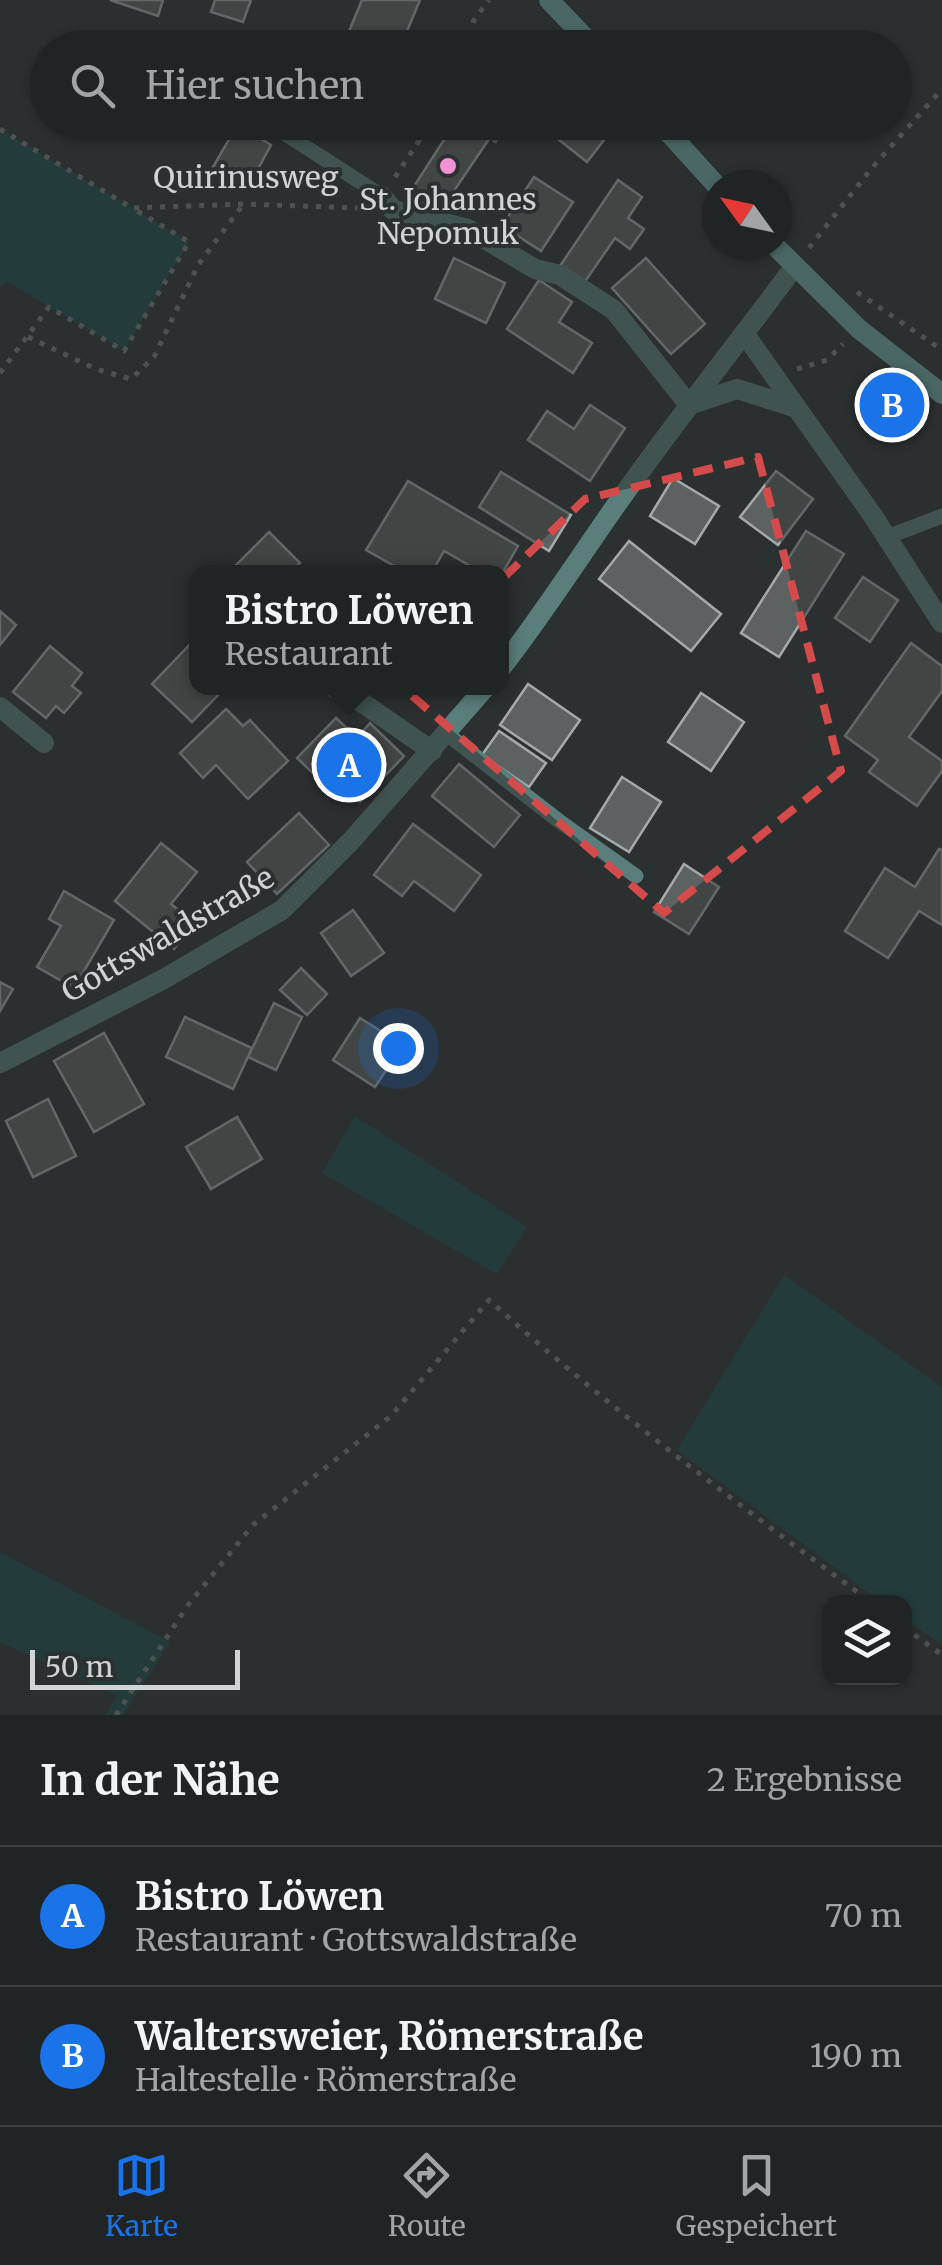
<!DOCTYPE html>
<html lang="de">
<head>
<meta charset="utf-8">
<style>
  body { margin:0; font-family:Merriweather,serif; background:#282c2c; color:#f1f3f6 }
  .controls { position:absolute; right:30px; bottom:30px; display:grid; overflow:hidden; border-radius:20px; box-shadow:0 2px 8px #0004 }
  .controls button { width:90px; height:90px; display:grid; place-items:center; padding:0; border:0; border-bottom:2px solid #3d4141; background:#202424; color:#f1f3f6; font:50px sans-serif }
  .compass { position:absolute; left:702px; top:170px; width:90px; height:90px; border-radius:50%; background:#202424; box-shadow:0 2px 8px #0004; rotate:303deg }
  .scale { position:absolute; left:30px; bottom:25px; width:210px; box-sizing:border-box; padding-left:10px; border:5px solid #d1d4d4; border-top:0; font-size:28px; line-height:35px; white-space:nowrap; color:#d1d4d4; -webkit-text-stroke:8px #2b3030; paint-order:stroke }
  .you { position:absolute; left:398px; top:1048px; width:35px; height:35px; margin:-25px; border:8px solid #fff; border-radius:50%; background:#1a73e8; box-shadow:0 0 0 15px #1a73e833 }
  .badge { display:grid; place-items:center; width:65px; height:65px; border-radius:50%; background:#1a73e8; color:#fff; font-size:32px; font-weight:700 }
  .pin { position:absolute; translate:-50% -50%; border:5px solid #fff; box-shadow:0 2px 10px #0006 }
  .popup { position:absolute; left:189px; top:565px; width:320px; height:130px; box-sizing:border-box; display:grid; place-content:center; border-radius:20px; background:#202424; filter:drop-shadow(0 2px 8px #0005); font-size:32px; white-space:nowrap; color:#a2a4a6 }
  .popup b { font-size:38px; color:#f1f3f6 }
  .popup::after { content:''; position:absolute; left:50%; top:100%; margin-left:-20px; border:20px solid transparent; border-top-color:#202424 }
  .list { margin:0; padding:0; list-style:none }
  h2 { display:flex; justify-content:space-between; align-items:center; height:130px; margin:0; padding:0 40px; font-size:42px }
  h2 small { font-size:32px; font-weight:400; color:#a2a4a6 }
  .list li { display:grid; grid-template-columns:65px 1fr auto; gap:30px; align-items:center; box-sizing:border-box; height:140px; padding:0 40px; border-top:2px solid #3d4141 }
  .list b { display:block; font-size:38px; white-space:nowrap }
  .list p { margin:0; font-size:32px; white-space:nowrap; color:#a2a4a6 }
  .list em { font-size:32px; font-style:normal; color:#a2a4a6 }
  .icon { flex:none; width:55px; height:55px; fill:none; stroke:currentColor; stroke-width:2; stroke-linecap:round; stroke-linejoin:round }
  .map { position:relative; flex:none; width:942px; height:1715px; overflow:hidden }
  .search { position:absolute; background:#202424; box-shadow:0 2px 8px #0004; left:30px; right:30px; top:30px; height:110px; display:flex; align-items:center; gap:25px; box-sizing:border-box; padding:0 35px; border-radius:55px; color:#a2a4a6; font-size:38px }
  .sheet { height:410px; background:#202424 }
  nav { display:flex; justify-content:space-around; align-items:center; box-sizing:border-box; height:140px; border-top:2px solid #3d4141; background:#202424; font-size:28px; color:#a2a4a6 }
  nav a { display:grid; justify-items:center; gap:5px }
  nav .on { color:#1a73e8 }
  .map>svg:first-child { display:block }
  .green { fill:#194c49 }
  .building { fill:#5c6261; stroke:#a4aaaa; stroke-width:2.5 }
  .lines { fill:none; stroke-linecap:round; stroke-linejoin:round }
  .path { stroke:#767a7a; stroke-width:5; stroke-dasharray:5 8; stroke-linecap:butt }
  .lane { stroke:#5a7e7b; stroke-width:15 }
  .street { stroke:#5a7e7b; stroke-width:20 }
  .secondary { stroke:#6faaa6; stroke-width:20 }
  .marked { fill:none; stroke:#d54a4a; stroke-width:8; stroke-dasharray:20 12; stroke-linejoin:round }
  .poi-dot { fill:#f391d5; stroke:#2b3030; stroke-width:4 }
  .labels { text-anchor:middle; stroke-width:8; stroke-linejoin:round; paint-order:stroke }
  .street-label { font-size:30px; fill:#d1d4d4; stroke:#2b3030 }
  .poi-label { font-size:30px; fill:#d1d4d4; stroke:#2b3030 }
</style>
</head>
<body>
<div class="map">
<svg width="942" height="1715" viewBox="0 0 942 1715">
  <rect width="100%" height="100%" fill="#2b3030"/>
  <g class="green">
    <path d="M0,129L189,242L124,351L6,281L0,289Z"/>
    <path d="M355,1116L527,1227L497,1274L322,1173Z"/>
    <path d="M784,1275L942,1387V1645L905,1619L904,1602H881L677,1450Z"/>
    <path d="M0,1552L170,1642L123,1715H106L117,1695L0,1642Z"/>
  </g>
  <g class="building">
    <path d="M110,0H163L158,16Z"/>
    <path d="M215,0H251L243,22L211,12Z"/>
    <path d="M362,0H420L400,48H342Z"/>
    <path d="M239,122L257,127L253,134L271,145L248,187L213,167Z"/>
    <path d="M443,122H495L486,137L489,139L439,213L409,194L451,129Z"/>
    <path d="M564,122H618L587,162L554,136Z"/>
    <path d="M534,177L573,202L541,251L502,226Z"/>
    <path d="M618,180L642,197L628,218L644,229L630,249L615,238L584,283L560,266Z"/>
    <path d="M454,258L505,283L486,323L435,299Z"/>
    <path d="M646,258L705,324L671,354L612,288Z"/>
    <path d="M539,280L572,302L559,322L592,343L573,373L507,329Z"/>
    <path d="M590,405L625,428L590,481L528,440L547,411L574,429Z"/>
    <path d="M776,471L813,499L778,545L740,517Z"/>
    <path d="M501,472L571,515L549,551L479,507Z"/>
    <path d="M673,478L719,506L695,544L650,516Z"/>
    <path d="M408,481L518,546L502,574L481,572L444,551L432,572H405L366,550Z"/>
    <path d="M806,531L844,554L779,657L741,633Z"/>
    <path d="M269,532L300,563L291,572H229Z"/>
    <path d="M629,541L721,614L691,651L599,579Z"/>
    <path d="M863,577L898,600L870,642L835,618Z"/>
    <path d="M0,611L16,625L0,645Z"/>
    <path d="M196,638V688H225L192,722L152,684Z"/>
    <path d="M911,643L942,666V691L909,737L942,761V771L917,806L869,772L878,760L845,736Z"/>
    <path d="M50,646L82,673L72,686L81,693L64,713L56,706L46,718L13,692Z"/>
    <path d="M528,684L580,720L552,760L500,725Z"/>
    <path d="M701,693L744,722L711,771L668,742Z"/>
    <path d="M226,709L243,726L250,720L288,761L248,799L216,765L203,778L180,753Z"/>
    <path d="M336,718L357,738L370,723L404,756L360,802L329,772L321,781L297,758Z"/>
    <path d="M499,731L546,763L529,787L482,755Z"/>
    <path d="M459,764L520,815L494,847L432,796Z"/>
    <path d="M622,777L661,802L629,852L590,828Z"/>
    <path d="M299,813L329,845L277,894L247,862Z"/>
    <path d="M413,824L481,875L454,911L414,881L402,896L374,875Z"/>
    <path d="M161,843L197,872L171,904L195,923L174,949L115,901Z"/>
    <path d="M939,849L942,850V925L919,911L888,958L845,931L885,868L915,887Z"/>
    <path d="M684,864L719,887L689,934L654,912Z"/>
    <path d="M64,891L114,920L74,988L37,967L61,926L49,919Z"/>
    <path d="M353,910L384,953L351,976L321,933Z"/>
    <path d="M301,968L327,994L307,1015L280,990Z"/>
    <path d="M0,982L13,989L0,1011Z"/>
    <path d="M274,1003L302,1017L276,1070L248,1057Z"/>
    <path d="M185,1017L252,1048L233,1089L166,1057Z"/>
    <path d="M360,1018L403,1045L375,1087L333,1060Z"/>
    <path d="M104,1033L144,1104L94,1132L54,1061Z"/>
    <path d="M48,1099L76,1156L33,1177L6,1121Z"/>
    <path d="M237,1117L262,1159L211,1189L186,1147Z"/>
  </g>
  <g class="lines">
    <g class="path">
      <path d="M466,48L474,20L489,0"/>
      <path d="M525,125L527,122"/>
      <path d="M0,129L132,208L244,204L360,208"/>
      <path d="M494,143L504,122"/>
      <path d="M395,177L419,141L410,135L418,122"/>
      <path d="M809,248L871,169L942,89"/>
      <path d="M857,292L942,350"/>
      <path d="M28,337L96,369L131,379L154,357L198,265L242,206"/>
      <path d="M797,369L827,360L843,344"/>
      <path d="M0,373L49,307L124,351L189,242L134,209"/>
      <path d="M904,1627L942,1655"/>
      <path d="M116,1715L188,1605L253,1525L391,1416L489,1300C610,1409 740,1506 871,1602"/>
    </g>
    <g class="lane">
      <path d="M287,135L382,196"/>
      <path d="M887,537L942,516"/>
      <path d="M447,734L559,821L636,876"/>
    </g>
    <g class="street">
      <path d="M382,196L393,210L468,229L535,269L560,275L614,310L689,405L737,389L797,408"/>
      <path d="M744,333L873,516L942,623"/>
      <path d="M502,667C541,617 575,564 612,511C670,428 734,348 795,266"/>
      <path d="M334,688L357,699L432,751"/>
      <path d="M0,707L44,743"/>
      <path d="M0,1063L162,980L282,910L352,840L485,688"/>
    </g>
    <g class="secondary">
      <path d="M549,0L595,48"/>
      <path d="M659,122L717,186"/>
      <path d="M774,245L859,329L942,394"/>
    </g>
  </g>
  <path d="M0 0H942V1715H0ZM758,457L841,771L664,913L396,682L585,499Z" fill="#2b3030" fill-opacity=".55" fill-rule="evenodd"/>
  <path class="marked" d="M758,457L841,771L664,913L396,682L585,499Z"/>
  <circle class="poi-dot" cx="448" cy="166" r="10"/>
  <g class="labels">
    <g class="street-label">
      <text x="246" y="188">Quirinusweg</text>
      <text transform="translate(168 935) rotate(-30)" y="10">Gottswaldstraße</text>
    </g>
    <g class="poi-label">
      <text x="448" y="210">St. Johannes<tspan x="448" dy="34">Nepomuk</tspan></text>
    </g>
  </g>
</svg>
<div class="controls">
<button><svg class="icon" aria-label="layers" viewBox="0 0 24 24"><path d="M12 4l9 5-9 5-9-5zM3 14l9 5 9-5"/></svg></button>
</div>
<svg class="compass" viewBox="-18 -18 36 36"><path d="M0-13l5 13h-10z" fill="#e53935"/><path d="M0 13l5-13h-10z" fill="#a2a4a6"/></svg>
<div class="scale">50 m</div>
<div class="you"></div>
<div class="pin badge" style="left:349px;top:765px">A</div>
<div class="popup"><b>Bistro Löwen</b>Restaurant</div>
<div class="pin badge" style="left:892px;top:405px">B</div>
<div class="search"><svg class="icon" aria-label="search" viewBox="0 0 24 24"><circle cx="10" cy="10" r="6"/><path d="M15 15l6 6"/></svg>Hier suchen</div>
</div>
<section class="sheet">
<h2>In der Nähe<small>2 Ergebnisse</small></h2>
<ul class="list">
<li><span class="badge">A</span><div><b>Bistro Löwen</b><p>Restaurant · Gottswaldstraße</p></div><em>70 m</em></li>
<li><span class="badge">B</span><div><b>Waltersweier, Römerstraße</b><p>Haltestelle · Römerstraße</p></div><em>190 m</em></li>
</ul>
</section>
<nav>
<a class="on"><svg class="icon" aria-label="map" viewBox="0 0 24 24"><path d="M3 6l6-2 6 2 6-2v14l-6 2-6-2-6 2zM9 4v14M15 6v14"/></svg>Karte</a>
<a><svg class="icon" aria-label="directions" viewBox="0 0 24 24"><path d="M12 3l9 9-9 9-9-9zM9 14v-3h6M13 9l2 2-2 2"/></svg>Route</a>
<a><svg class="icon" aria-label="saved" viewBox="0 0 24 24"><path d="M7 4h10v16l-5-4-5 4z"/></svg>Gespeichert</a>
</nav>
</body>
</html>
